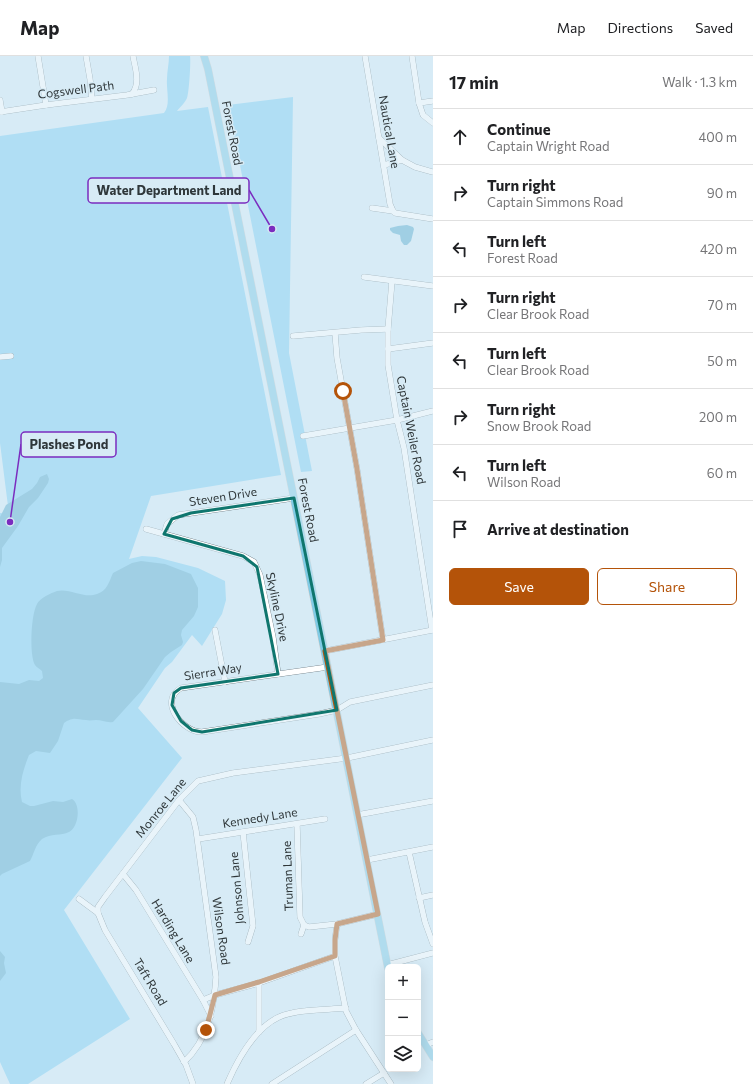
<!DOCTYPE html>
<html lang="en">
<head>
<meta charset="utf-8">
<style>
  body { margin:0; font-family:Commissioner,sans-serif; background:#f2f2f2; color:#202124 }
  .controls { position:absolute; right:12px; bottom:12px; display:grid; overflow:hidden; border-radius:6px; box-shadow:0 4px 16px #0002 }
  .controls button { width:36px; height:36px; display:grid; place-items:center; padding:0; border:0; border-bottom:1px solid #e0e0e0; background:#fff; color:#202124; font:20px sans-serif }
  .stop { position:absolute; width:12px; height:12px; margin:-9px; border:3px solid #b45309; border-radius:50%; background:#fff }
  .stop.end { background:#b45309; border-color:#fff; box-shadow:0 1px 4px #0008 }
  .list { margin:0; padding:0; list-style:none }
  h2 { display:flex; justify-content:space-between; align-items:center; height:52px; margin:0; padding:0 16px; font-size:17px }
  h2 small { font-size:13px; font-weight:400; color:#757577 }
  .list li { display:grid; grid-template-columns:26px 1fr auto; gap:12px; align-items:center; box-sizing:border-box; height:56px; padding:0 16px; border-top:1px solid #e0e0e0 }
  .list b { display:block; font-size:15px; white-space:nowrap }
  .list p { margin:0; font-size:13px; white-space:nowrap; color:#757577 }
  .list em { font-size:13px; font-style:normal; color:#757577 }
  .actions { display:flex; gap:8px; padding:12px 16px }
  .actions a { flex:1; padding:9px 0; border:1px solid #b45309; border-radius:6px; text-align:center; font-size:14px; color:#b45309 }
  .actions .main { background:#b45309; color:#fff }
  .icon { flex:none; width:22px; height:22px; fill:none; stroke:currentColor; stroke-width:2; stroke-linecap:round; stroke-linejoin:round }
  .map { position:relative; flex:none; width:433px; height:1028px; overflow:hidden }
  header { display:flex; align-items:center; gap:24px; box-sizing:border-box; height:56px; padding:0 20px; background:#fff; border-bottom:1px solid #e0e0e0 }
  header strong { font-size:19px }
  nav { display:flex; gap:22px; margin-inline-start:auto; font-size:14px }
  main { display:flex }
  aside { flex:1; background:#fff }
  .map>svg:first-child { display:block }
  .green { fill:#80cff2 }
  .water { fill:#5dadcf }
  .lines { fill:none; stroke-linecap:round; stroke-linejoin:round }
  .minor-casing { stroke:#50616a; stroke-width:6 }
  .major-casing { stroke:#c9cbcc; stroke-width:8 }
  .minor { stroke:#fff; stroke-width:5.5 }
  .major { stroke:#80cbe5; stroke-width:7 }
  .route { stroke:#b45309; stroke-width:5 }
  .marked { fill:none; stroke:#0f766e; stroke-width:3; stroke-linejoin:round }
  .labels { text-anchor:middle; stroke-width:3; stroke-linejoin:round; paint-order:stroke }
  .street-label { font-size:12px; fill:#2f373a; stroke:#d7ebf5 }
  .leader { fill:none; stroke:#7b2cbf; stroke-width:1.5 }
  .callout-dot { fill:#7b2cbf; stroke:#d7ebf5; stroke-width:1.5 }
  .callout { fill:#d7ebf5; stroke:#7b2cbf; stroke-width:1.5 }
  .callout-label { font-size:13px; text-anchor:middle; font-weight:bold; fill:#2f373a }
</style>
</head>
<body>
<header>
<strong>Map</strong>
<nav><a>Map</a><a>Directions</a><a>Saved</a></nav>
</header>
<main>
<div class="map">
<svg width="433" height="1028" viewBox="0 0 433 1028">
  <rect width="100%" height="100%" fill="#d7ebf5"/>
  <g class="green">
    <path d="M169,0H190C191,5 189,38 187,42C185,47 180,51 177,55L208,51L281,419L151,440L129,503L142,500L156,501L198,512L225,525L226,544L222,558L202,590L192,579L172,606L165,612L138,652L182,702L64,854L130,963L28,1028H10L0,1006V457L9,458L0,387V80L164,57C171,49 166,33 167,23C167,15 169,8 169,0Z"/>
    <path d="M293,41L289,297L312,415L301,416L228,49Z"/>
  </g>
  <g class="water">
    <path d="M407,169L413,171L414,173L411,185L407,189H404L401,185L400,179L393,177L390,174V172L398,170Z"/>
    <path d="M47,418L49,423L48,427L38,442L29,451L18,470L2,492V504L0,511V461L6,449L32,433L37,427L40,421Z"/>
    <path d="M141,505L165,508L191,518L198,532V551L194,560L182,574L181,579L183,586L182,589L171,596L165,601L143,633L113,666C106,667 102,664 96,664C93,664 90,665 86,664C76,664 75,660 64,667L58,685L50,697L36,695L29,699C23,714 18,730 22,746L30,750H34L53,745L63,746L72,743C81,748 79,771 69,776C61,780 51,777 42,783C35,789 34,798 30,805L2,818L0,820V626L19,628L29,624L39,625L43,622L42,615C40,613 36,611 35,609C29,599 31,558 37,548C40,542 51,537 57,535C70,532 84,543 97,538C107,535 109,526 113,517L132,507Z"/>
    <path d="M0,895L5,901L4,907L6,917L0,925Z"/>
  </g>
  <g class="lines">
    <defs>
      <g id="minor">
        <path d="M38,0L46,49"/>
        <path d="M86,0L90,23L92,43"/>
        <path d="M365,0L390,148L393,155"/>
        <path d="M412,0L419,47L423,59L433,67"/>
        <path d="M132,38C141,27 135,12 133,0"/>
        <path d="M0,44L2,56"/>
        <path d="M419,47L433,45"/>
        <path d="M0,56L46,49L127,39L154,34"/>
        <path d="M379,82L402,104"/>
        <path d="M384,109L402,104L415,111L433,116"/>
        <path d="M372,152L393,155L395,157L433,163"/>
        <path d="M364,221L433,230"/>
        <path d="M392,225L388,273V309L397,364L404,392L432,574"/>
        <path d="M335,277L337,302L357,413L383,584"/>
        <path d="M293,280L361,274L388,273"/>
        <path d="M388,293L433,287"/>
        <path d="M0,301L11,300"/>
        <path d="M303,380L397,364L433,355"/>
        <path d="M146,473L243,500L254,506L260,519L273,581L278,618"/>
        <path d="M164,478L167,468L178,459L294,442"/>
        <path d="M215,574L225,626"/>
        <path d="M325,595L433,574"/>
        <path d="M328,611L181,632C158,645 182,676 202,676L319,658L337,654L350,646L433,629"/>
        <path d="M179,744L193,761L196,774L216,921C214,952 208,984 184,1006"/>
        <path d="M357,759L433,745"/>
        <path d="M297,768L300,861L304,869L301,878"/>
        <path d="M243,776L253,870L248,886"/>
        <path d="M198,783L325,763"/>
        <path d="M409,796L425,866L433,888"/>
        <path d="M367,804L433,791"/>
        <path d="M123,818L136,834L203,944L211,960"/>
        <path d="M419,842L433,839"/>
        <path d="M79,843L98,857L105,874L174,988L186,1009L193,1028"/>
        <path d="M98,857V851L105,841L179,744L198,725L233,717L347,702L433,684"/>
        <path d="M378,858L337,868L335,884V900L346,955L356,974L391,1028"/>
        <path d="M304,869L309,871L337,868"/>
        <path d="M387,909L433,897"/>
        <path d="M259,927V976"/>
        <path d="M203,944L215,939L259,927L335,900"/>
        <path d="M426,989L433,986"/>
        <path d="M227,1028C237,1005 255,972 279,961C297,953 326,954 346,952"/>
        <path d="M272,1028L356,974"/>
        <path d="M366,1028L384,1017"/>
      </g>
      <g id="major">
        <path d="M204,0L208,13L388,912"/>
        <path d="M418,977L433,1001"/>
      </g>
    </defs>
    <use href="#minor" class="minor-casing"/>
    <use href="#major" class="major-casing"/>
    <use href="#minor" class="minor"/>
    <use href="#major" class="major"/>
  </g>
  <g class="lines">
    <path class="route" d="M206,974L215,939L259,926L335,900V884L337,868L378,858L325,595L383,584L357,413L343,335"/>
  </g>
  <path d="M0 0H433V1028H0ZM294,442L337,654L202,676L192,674L181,665L172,649L174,637L181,632L278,618L257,511L243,500L164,478L172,463L191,457Z" fill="#d7ebf5" fill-opacity=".55" fill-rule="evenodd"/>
  <path class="marked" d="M294,442L337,654L202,676L192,674L181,665L172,649L174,637L181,632L278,618L257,511L243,500L164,478L172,463L191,457Z"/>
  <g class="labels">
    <g class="street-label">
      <text transform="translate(76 34) rotate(-7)" y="4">Cogswell Path</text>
      <text transform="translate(389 76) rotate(80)" y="4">Nautical Lane</text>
      <text transform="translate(232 77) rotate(79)" y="4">Forest Road</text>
      <text transform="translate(411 374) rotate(79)" y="4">Captain Weiler Road</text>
      <text transform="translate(223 441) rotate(-9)" y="4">Steven Drive</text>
      <text transform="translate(308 454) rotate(79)" y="4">Forest Road</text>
      <text transform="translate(277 551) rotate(78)" y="4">Skyline Drive</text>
      <text transform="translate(213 616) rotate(-9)" y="4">Sierra Way</text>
      <text transform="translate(161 752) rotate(-51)" y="4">Monroe Lane</text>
      <text transform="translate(260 762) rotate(-9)" y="4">Kennedy Lane</text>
      <text transform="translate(288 820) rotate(-92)" y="4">Truman Lane</text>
      <text transform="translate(237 832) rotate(-95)" y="4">Johnson Lane</text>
      <text transform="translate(173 875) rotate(59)" y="4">Harding Lane</text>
      <text transform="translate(221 875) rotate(82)" y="4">Wilson Road</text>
      <text transform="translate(150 926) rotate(59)" y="4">Taft Road</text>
    </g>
  </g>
  <path class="leader" d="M272 173L249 134M10 466L21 388"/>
  <g class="callout-dot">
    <circle cx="272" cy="173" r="4"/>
    <circle cx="10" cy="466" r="4"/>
  </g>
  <g class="callout">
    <rect x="88" y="122" width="161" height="25" rx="4"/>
    <rect x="21" y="376" width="95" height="25" rx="4"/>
  </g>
  <g class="callout-label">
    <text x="169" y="139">Water Department Land</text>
    <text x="69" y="393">Plashes Pond</text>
  </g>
</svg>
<div class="controls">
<button>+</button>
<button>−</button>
<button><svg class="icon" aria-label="layers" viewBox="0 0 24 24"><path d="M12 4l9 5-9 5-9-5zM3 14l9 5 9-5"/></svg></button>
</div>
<div class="stop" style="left:343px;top:335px"></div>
<div class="stop end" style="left:206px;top:974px"></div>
</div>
<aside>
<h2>17 min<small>Walk · 1.3 km</small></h2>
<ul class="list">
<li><svg class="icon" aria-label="ahead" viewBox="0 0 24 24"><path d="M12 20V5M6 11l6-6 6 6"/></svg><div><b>Continue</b><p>Captain Wright Road</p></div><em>400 m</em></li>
<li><svg class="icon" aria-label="right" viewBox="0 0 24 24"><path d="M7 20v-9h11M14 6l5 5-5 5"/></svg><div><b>Turn right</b><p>Captain Simmons Road</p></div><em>90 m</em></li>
<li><svg class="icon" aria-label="left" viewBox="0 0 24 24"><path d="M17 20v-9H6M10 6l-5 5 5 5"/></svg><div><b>Turn left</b><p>Forest Road</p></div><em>420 m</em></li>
<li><svg class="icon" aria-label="right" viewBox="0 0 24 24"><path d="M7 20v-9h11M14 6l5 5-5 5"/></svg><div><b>Turn right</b><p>Clear Brook Road</p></div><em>70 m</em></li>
<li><svg class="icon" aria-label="left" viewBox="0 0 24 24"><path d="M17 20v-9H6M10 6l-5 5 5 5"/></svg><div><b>Turn left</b><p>Clear Brook Road</p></div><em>50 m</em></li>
<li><svg class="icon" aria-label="right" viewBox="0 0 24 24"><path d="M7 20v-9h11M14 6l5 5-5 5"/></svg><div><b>Turn right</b><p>Snow Brook Road</p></div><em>200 m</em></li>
<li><svg class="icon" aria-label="left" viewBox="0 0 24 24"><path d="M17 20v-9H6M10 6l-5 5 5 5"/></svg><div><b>Turn left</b><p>Wilson Road</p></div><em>60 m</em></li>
<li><svg class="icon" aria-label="arrive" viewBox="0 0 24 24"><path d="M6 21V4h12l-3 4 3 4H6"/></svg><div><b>Arrive at destination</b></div></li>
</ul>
<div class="actions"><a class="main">Save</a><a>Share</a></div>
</aside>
</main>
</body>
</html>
